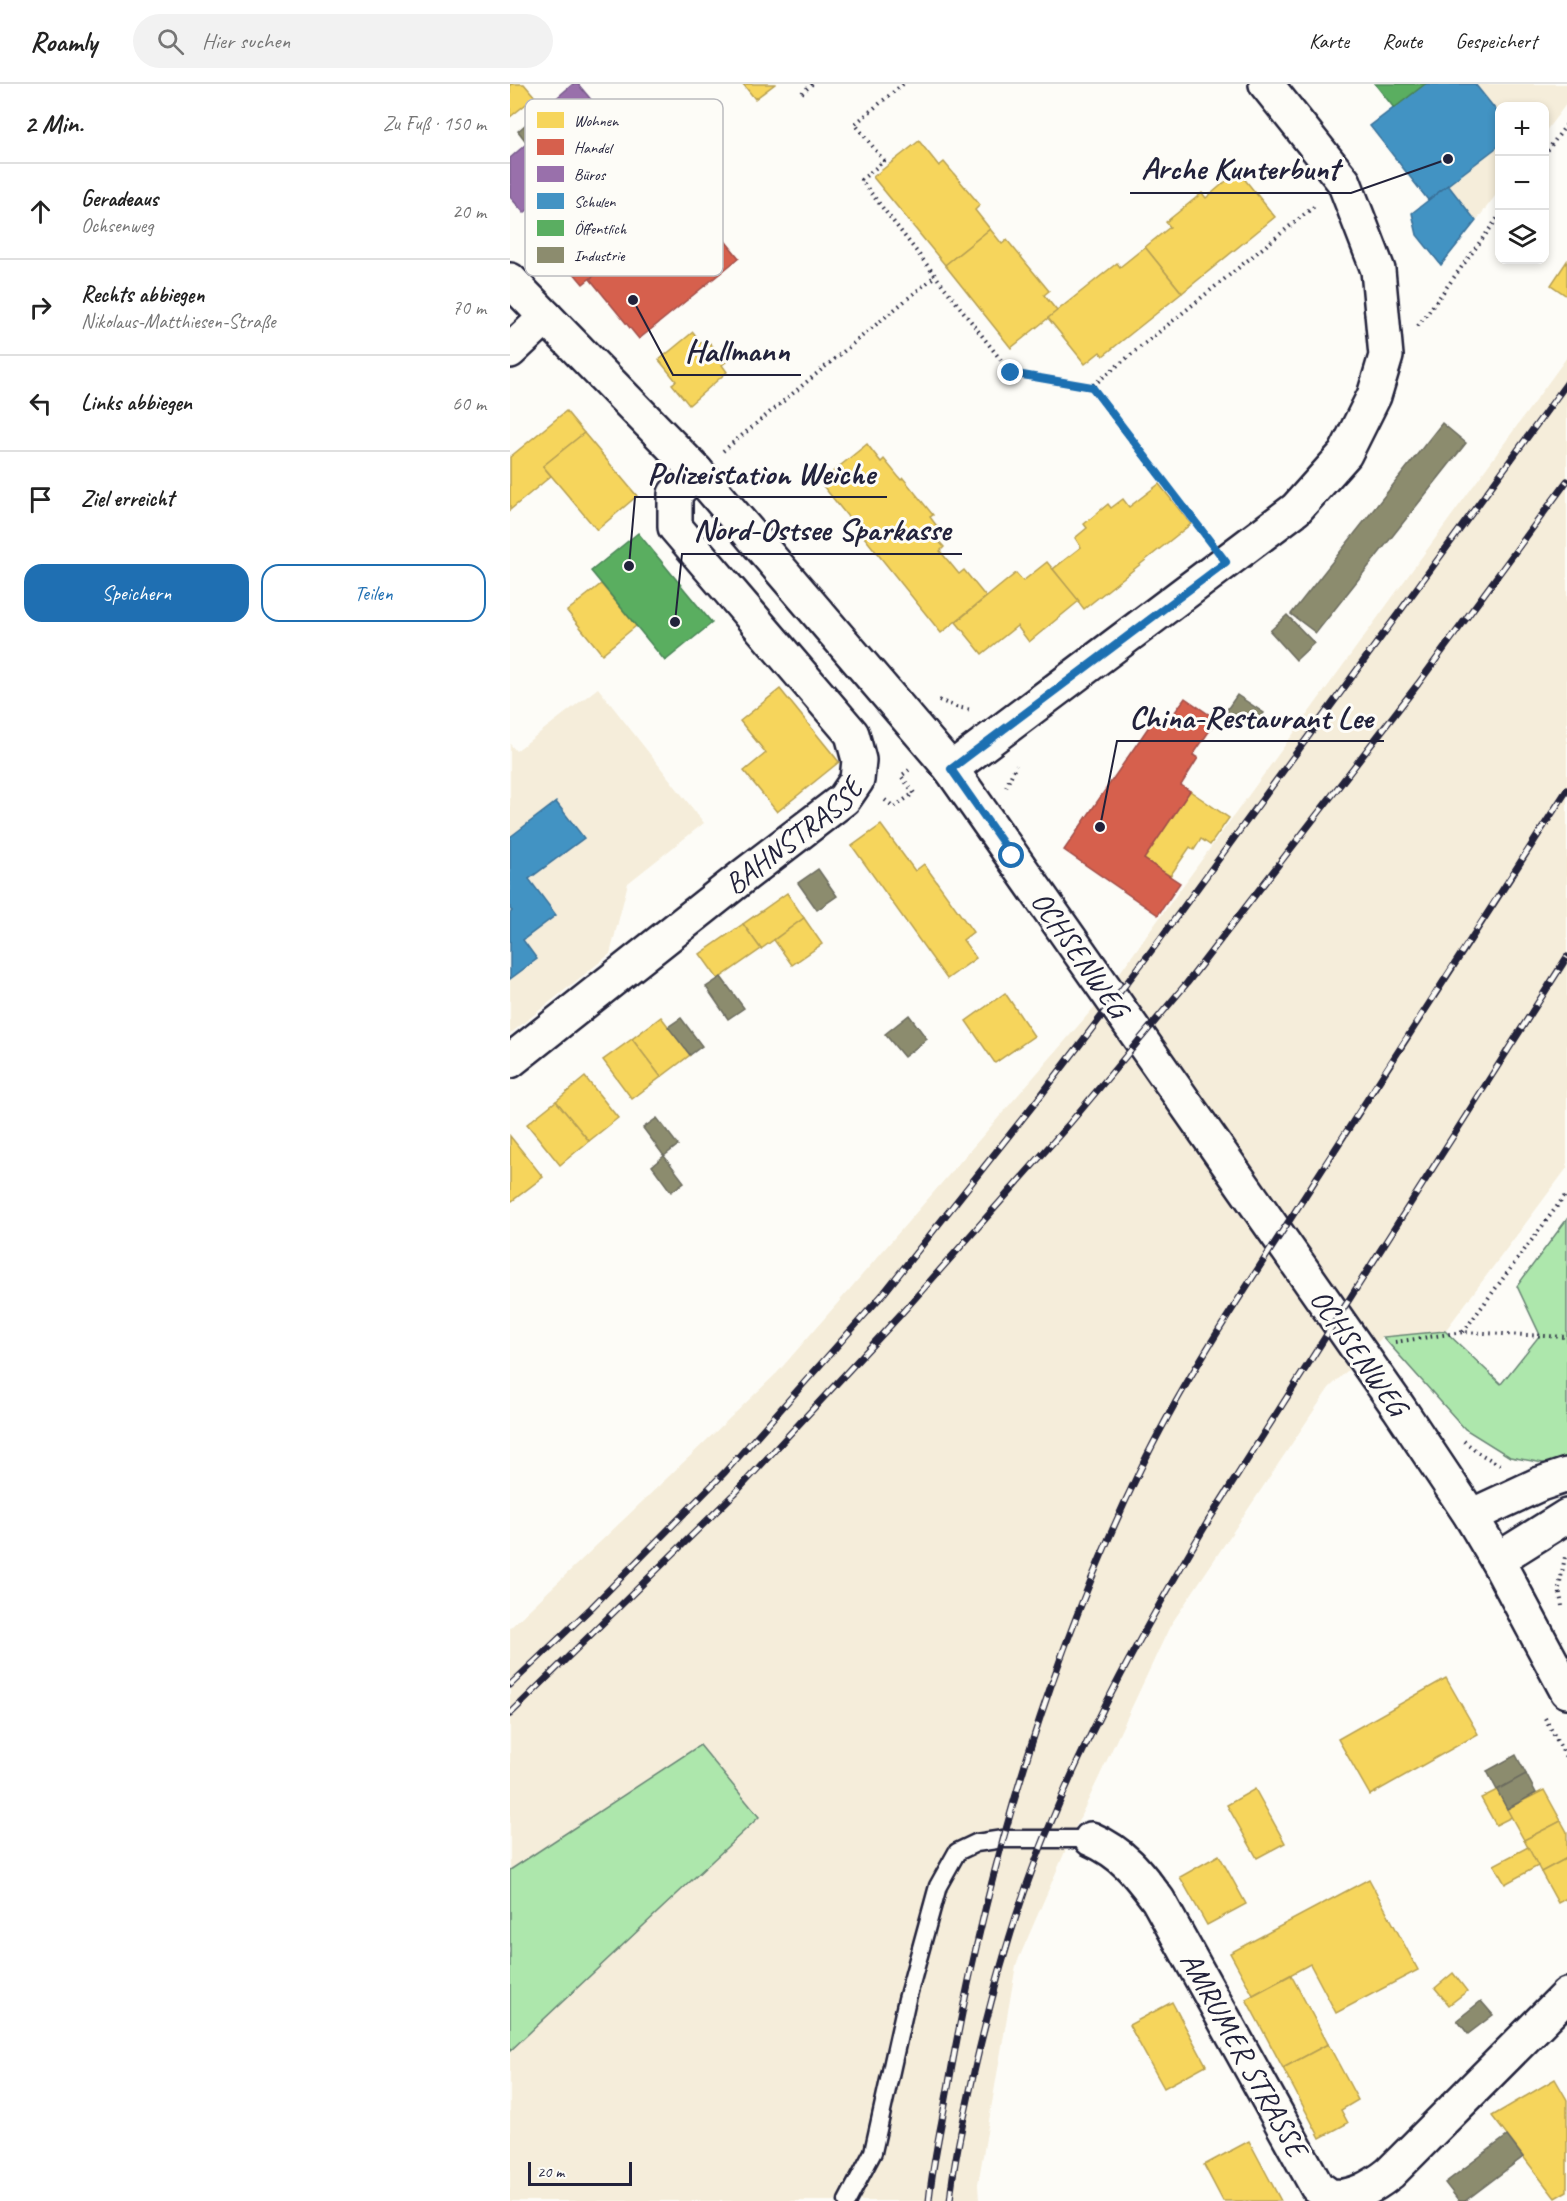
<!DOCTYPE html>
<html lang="de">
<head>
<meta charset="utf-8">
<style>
  body { margin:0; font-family:Caveat,sans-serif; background:#f2f2f2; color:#222 }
  .controls { position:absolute; right:18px; top:18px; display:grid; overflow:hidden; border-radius:12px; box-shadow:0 3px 9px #0003 }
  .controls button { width:54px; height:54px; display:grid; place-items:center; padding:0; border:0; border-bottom:2px solid #e0e0e0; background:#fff; color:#222; font:30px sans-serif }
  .scale { position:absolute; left:18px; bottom:15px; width:104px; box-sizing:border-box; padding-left:6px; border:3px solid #22223b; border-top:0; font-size:16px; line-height:21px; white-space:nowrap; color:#22223b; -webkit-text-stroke:4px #fdfcf7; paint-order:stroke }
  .stop { position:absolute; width:18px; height:18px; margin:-14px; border:4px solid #1f6fb2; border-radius:50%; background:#fff }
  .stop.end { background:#1f6fb2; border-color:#fff; box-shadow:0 2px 6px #0008 }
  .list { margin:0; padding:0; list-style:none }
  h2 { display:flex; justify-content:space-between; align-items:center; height:78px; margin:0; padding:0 24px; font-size:26px }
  h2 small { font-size:20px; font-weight:400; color:#767676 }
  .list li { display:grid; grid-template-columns:39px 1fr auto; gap:18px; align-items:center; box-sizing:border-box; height:96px; padding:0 24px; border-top:2px solid #e0e0e0 }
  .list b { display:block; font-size:22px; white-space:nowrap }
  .list p { margin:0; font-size:20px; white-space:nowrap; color:#767676 }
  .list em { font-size:20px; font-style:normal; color:#767676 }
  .actions { display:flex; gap:12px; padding:18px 24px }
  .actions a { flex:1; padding:14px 0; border:2px solid #1f6fb2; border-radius:18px; text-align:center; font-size:21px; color:#1f6fb2 }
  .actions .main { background:#1f6fb2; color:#fff }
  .icon { flex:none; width:33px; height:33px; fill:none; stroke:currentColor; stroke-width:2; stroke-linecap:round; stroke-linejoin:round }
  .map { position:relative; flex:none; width:1057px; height:2117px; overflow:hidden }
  header { display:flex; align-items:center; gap:36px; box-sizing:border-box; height:84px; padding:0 30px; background:#fff; border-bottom:2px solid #e0e0e0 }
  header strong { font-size:28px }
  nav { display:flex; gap:33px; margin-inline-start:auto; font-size:21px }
  .search { width:420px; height:54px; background:#f2f2f2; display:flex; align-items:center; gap:15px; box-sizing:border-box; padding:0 21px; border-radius:33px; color:#767676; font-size:22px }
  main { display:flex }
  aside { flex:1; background:#fff }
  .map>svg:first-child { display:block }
  .built { fill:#f5edda }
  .green { fill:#ade7ac; stroke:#688474; stroke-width:1.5 }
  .homes { fill:#f6d55c; stroke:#b69f52; stroke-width:1.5 }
  .shops { fill:#d6604d; stroke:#a04d48; stroke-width:1.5 }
  .offices { fill:#9970ab; stroke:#755989; stroke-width:1.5 }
  .schools { fill:#4393c3; stroke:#39719a; stroke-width:1.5 }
  .public { fill:#5aae61; stroke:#498456; stroke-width:1.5 }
  .industry { fill:#8c8c6e; stroke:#6c6c5f; stroke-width:1.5 }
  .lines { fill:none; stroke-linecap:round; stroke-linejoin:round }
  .service-casing { stroke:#22223b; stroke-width:21 }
  .minor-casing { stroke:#22223b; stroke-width:38 }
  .secondary-casing { stroke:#22223b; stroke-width:38 }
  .path { stroke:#22223b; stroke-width:4; stroke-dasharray:1.5 4.5; stroke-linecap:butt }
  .service { stroke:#fdfcf7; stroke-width:16 }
  .minor { stroke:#fdfcf7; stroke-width:33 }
  .secondary { stroke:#fdfcf7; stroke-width:33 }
  .rail-casing { stroke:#22223b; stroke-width:7 }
  .rail { stroke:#fdfcf7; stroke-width:4.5; stroke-dasharray:14; stroke-linecap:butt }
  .route { stroke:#1f6fb2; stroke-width:8 }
  .labels { text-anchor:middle; stroke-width:6; stroke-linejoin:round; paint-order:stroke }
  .street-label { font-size:30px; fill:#22223b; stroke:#fdfcf7 }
  .key { fill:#fdfcf7; stroke:#bbbbbf; stroke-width:1.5 }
  .key-label { font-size:16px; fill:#22223b }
  .leader { fill:none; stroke:#22223b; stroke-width:2 }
  .callout-dot { fill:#22223b; stroke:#fdfcf7; stroke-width:2 }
  .callout-label { font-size:32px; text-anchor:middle; font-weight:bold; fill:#22223b; stroke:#fdfcf7; stroke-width:6; stroke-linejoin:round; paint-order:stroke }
</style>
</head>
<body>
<header>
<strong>Roamly</strong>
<div class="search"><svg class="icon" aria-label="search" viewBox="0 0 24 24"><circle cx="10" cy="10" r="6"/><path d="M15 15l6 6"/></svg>Hier suchen</div>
<nav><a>Karte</a><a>Route</a><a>Gespeichert</a></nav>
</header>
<main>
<aside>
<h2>2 Min.<small>Zu Fuß · 150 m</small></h2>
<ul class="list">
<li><svg class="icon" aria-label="ahead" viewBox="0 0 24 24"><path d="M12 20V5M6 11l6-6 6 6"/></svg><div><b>Geradeaus</b><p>Ochsenweg</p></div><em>20 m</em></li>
<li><svg class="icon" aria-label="right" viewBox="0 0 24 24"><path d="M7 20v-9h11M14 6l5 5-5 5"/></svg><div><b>Rechts abbiegen</b><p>Nikolaus-Matthiesen-Straße</p></div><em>70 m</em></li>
<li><svg class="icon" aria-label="left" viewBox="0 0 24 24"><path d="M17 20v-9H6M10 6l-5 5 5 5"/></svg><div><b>Links abbiegen</b></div><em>60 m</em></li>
<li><svg class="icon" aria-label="arrive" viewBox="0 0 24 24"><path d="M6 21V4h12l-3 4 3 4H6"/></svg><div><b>Ziel erreicht</b></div></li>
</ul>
<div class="actions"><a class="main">Speichern</a><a>Teilen</a></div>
</aside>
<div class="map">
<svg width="1057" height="2117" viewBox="0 0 1057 2117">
  <rect width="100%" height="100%" fill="#fdfcf7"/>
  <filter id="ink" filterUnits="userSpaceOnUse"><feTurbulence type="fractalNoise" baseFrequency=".0167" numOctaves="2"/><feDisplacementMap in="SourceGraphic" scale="12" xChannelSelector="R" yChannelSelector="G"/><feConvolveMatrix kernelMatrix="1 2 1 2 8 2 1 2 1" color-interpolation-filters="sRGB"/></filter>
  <g filter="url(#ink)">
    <g class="built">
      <path d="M915,0H1057V19L1035,48L1034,22H990L989,107L966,137L938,101L918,116L860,42Z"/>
      <path d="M1057,273V1084L935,1247L873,1253L819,1304L660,1542L566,1742L506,1881L468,2100L469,2117H0V1967L249,1733L189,1661L0,1786V1544L267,1289L587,920Z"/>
      <path d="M88,604L194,739L118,799L100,870L0,950V660L6,667Z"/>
    </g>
    <g class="green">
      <path d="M1057,1135V1377L1044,1381L1000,1373L955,1345L873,1253L935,1247L991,1300L1030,1251L1007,1202Z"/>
      <path d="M190,1661L249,1733L0,1967V1786Z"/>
    </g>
    <g class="homes">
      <path d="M0,0H14L25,13L0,33Z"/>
      <path d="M233,0H265L245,15Z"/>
      <path d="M409,57L429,82L434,78L470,121L465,126L480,145L435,181L363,93Z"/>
      <path d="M728,87L765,133L672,209L635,163L660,143L656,138L692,109L696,114Z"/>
      <path d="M480,145L492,160L497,156L539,207L534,211L547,227L501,264L435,181Z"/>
      <path d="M635,163L672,209L593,272L590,268L575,280L538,234L607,179L610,183Z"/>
      <path d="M1057,177V212L1041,201Z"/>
      <path d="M183,248L195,264L200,259L216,278L212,281L217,288L179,321L162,300L166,297L149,276Z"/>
      <path d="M56,327L74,349L33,382L41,392L0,426V373Z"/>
      <path d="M74,349L127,412L87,446L33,382Z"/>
      <path d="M357,360L371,378L374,375L391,396L393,394L423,431L420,433L429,445L423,451L434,463L430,467L449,490L454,486L476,513L431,549L310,398Z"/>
      <path d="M649,400L681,440L574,525L543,485L571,463L565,454L577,444L574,440L598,420L601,424L613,415L619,423Z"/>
      <path d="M537,478L569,517L519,558L507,542L472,570L446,538L506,489L513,497Z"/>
      <path d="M91,500L126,542L92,570L57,527Z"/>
      <path d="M270,605L329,678L267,728L234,687L256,669L230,637Z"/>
      <path d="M680,707L719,734L700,761L691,755L684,766L680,763L660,792L634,775Z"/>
      <path d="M371,741L405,787L414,780L463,848L453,856L466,874L437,895L342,762Z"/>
      <path d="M277,809L294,834L251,865L233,840Z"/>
      <path d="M294,834L312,860L282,881L264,856Z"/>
      <path d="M233,840L251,865L208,895L190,870Z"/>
      <path d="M495,909L524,952L485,979L456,937Z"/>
      <path d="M151,933L180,971L151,993L122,955Z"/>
      <path d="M122,955L151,993L122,1015L93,976Z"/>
      <path d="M75,993L108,1034L79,1057L46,1017Z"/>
      <path d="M46,1017L79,1057L50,1081L17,1040Z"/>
      <path d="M0,1052L33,1093L2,1117L0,1115Z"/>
      <path d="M936,1594L968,1650L860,1711L828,1655Z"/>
      <path d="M745,1705L775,1759L747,1774L717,1721Z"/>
      <path d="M987,1706L1002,1733L986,1741L971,1714Z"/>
      <path d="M1034,1706L1051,1737L1014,1756L997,1725Z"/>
      <path d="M1051,1737L1057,1748V1774L1031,1788L1014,1756Z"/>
      <path d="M1018,1763L1028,1782L995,1800L984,1781Z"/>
      <path d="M709,1771L736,1820L697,1841L670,1793Z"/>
      <path d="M1057,1774V1814L1048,1819L1031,1788Z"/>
      <path d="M859,1795L908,1886L826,1929L800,1880L743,1911L720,1869Z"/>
      <path d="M943,1889L957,1907L939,1921L925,1904Z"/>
      <path d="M781,1891L818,1960L773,1984L736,1915Z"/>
      <path d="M662,1918L696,1981L654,2004L619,1941Z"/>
      <path d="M818,1960L848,2016L831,2026L838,2039L810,2054L773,1984Z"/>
      <path d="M1045,1995L1057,2016V2107L1045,2114L982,2032Z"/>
      <path d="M739,2057L771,2117H713L694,2081Z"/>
    </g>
    <g class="shops">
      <path d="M148,74L229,174L129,255L80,195L129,155L97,116Z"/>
      <path d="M97,116L129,155L73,200L41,162Z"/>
      <path d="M675,614L707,636L683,671L688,674L671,701L680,707L634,775L670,799L648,831L554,766L644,635L655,642Z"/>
    </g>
    <path class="offices" d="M63,0H68L109,49L14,129L0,113V74L39,40L30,28Z"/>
    <g class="schools">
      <path d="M915,0H965L990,31V61L918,116L860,42Z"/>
      <path d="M938,101L966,137L931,181L907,151L902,129Z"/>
      <path d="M46,718L74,754L19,795L46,831L13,856L27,875L0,895V829L2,827L0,825V753Z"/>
    </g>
    <g class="public">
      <path d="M865,0H915L884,24Z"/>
      <path d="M128,449L202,539L155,577L81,487Z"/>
    </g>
    <g class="industry">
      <path d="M30,28L39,40L17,59L8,47Z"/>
      <path d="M932,339L956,359L806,549L781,530Z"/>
      <path d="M777,531L804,559L786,576L760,547Z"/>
      <path d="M727,611L754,629L742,646L716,627Z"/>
      <path d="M308,785L327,812L307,826L288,799Z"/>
      <path d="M211,893L234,924L218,935L196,903Z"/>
      <path d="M399,931L417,955L394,973L375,950Z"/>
      <path d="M171,934L192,962L180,971L158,943Z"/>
      <path d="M147,1034L168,1061L154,1072L133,1044Z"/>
      <path d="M154,1072L174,1098L161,1108L142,1082Z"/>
      <path d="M1006,1671L1016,1690L987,1706L977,1687Z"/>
      <path d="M1016,1690L1026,1709L997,1725L987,1706Z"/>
      <path d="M971,1917L983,1931L958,1950L947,1936Z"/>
      <path d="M997,2052L1013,2073L955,2117H949L935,2099Z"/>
    </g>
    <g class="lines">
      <defs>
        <path id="service" d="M337,2117L363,2068L397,1915L428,1802L447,1768L466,1759L493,1755H581"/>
        <g id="minor">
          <path d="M0,267L36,233"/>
          <path d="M441,685L786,425L835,370L864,312L876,272L868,186L834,98L756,0"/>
          <path id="s1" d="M0,977L236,790L334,715L347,696L349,676L342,650L165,443V410L186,387"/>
          <path d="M961,1432L1030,1400L1057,1391"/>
          <path d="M987,1476L1057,1432"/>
          <path d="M581,1755C613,1769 628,1789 648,1816L807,2103C811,2105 815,2109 819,2111C840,2117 865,2101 880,2089L1057,1911"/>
        </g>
        <path id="secondary" d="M0,196L186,387L441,685L889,1324L961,1432L987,1476L1057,1607"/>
      </defs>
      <use href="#service" class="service-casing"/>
      <use href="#minor" class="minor-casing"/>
      <use href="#secondary" class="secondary-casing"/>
      <g class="path">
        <path d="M393,0L345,40L374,77L351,96L501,289L581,303L806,121"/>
        <path d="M292,9L302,0"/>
        <path d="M1034,71L1057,40"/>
        <path d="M908,242L990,131"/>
        <path d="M581,303L695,452"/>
        <path d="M213,367L425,192"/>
        <path d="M429,616L446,623L462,626"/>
        <path d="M496,703L506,681"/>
        <path d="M375,716L384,723L404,709L391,692L399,686"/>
        <path d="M953,1248L1057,1109"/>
        <path d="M885,1258L953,1248L1057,1253"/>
        <path d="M954,1357L967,1368L990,1381"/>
        <path d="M1052,1522L1049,1504L1055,1473"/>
        <path d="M1035,1634L1057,1675"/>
      </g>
      <use href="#service" class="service"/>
      <use href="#minor" class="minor"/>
      <use href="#secondary" class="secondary"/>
      <defs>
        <g id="rail">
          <path d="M0,1601L81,1524L215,1388L374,1209L532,1010L645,862L1057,299"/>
          <path d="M0,1630L225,1409L391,1230L560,1039L677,899L908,600L1057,397"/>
          <path d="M419,2117C423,2075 433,2034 440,1993C477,1784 538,1577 630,1386C677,1289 739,1200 797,1109C883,974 970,840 1057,706"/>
          <path d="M440,2117C444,2074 455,2030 464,1988C482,1909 504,1829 535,1753C579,1644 636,1541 697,1439L1057,873"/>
        </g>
      </defs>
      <use href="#rail" class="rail-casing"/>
      <use href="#rail" class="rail"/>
    </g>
  </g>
  <g class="lines" filter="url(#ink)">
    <path class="route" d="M501,289L582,303L716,478L441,685L502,772"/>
  </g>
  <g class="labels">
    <g class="street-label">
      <text dy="10" stroke="none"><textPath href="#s1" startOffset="362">BAHNSTRASSE</textPath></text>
      <text transform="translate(570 870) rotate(55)" y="10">OCHSENWEG</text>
      <text transform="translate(849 1268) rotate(55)" y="10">OCHSENWEG</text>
      <text transform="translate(734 1970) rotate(61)" y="10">AMRUMER STRASSE</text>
    </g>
  </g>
  <rect x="15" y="15" width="198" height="177" rx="9" class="key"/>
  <rect x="27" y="28" width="27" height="16" fill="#f6d55c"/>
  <rect x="27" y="55" width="27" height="16" fill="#d6604d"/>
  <rect x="27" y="82" width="27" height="16" fill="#9970ab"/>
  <rect x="27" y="109" width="27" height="16" fill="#4393c3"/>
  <rect x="27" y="136" width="27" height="16" fill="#5aae61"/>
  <rect x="27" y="163" width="27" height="16" fill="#8c8c6e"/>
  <g class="key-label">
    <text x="64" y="42">Wohnen</text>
    <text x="64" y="69">Handel</text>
    <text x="64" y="96">Büros</text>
    <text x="64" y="123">Schulen</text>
    <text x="64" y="150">Öffentlich</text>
    <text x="64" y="177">Industrie</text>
  </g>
  <path class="leader" d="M938 75L841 109H620M123 216L163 291H291M119 482L125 413H377M165 538L172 470H452M590 743L607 657H874"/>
  <g class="callout-dot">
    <circle cx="938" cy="75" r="6"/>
    <circle cx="123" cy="216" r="6"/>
    <circle cx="119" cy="482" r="6"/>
    <circle cx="165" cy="538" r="6"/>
    <circle cx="590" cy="743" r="6"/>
  </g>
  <g class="callout-label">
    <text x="730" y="95">Arche Kunterbunt</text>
    <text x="227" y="277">Hallmann</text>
    <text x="251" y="400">Polizeistation Weiche</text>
    <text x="312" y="456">Nord-Ostsee Sparkasse</text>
    <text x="741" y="644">China-Restaurant Lee</text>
  </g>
</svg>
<div class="controls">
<button>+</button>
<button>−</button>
<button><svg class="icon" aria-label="layers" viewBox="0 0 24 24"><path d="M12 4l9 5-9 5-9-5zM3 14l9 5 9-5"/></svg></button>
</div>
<div class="scale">20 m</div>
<div class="stop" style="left:502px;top:772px"></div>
<div class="stop end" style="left:501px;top:289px"></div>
</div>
</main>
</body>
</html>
